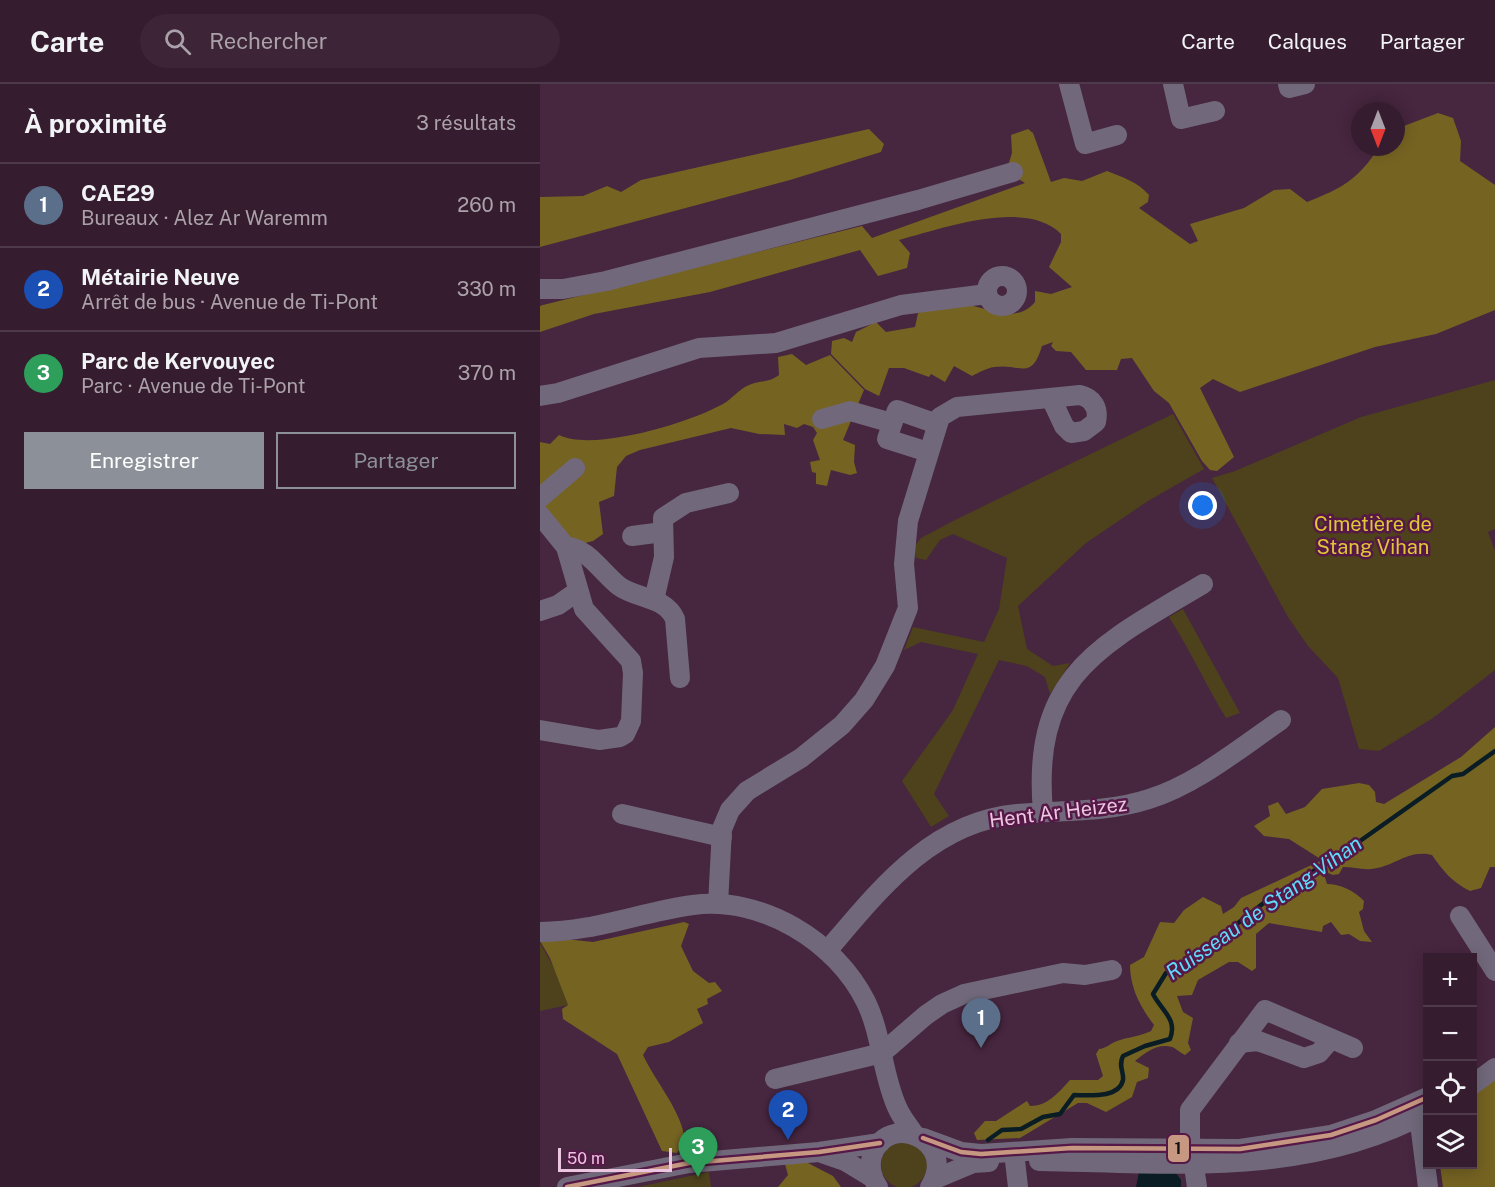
<!DOCTYPE html>
<html lang="fr">
<head>
<meta charset="utf-8">
<style>
  body { margin:0; font-family:"Public Sans",sans-serif; background:#3d2537; color:#f1f3f6 }
  .controls { position:absolute; right:18px; bottom:18px; display:grid; overflow:hidden; border-radius:0px; box-shadow:0 3px 15px #0003 }
  .controls button { width:54px; height:54px; display:grid; place-items:center; padding:0; border:0; border-bottom:2px solid #4f3a4b; background:#351c2f; color:#f1f3f6; font:30px sans-serif }
  .compass { position:absolute; left:811px; top:18px; width:54px; height:54px; border-radius:50%; background:#351c2f; box-shadow:0 3px 15px #0003; rotate:180deg }
  .scale { position:absolute; left:18px; bottom:15px; width:114px; box-sizing:border-box; padding-left:6px; border:3px solid #ecc6e0; border-top:0; font-size:16px; line-height:21px; white-space:nowrap; color:#ecc6e0; -webkit-text-stroke:4px #551847; paint-order:stroke }
  .you { position:absolute; left:663px; top:422px; width:21px; height:21px; margin:-15px; border:4px solid #fff; border-radius:50%; background:#1a73e8; box-shadow:0 0 0 9px #1a73e833 }
  .badge { display:grid; place-items:center; width:39px; height:39px; border-radius:50%; background:#8c9099; color:#fff; font-size:20px; font-weight:700 }
  .pin { position:absolute; translate:-50% -50px; filter:drop-shadow(0 2px 3px #0008) }
  .pin::after { content:''; position:absolute; top:32px; width:21px; height:18px; background:inherit; clip-path:polygon(0 0,100% 0,50% 100%) }
  .list { margin:0; padding:0; list-style:none }
  h2 { display:flex; justify-content:space-between; align-items:center; height:78px; margin:0; padding:0 24px; font-size:26px }
  h2 small { font-size:20px; font-weight:400; color:#aaa1aa }
  .list li { display:grid; grid-template-columns:39px 1fr auto; gap:18px; align-items:center; box-sizing:border-box; height:84px; padding:0 24px; border-top:2px solid #4f3a4b }
  .list b { display:block; font-size:22px; white-space:nowrap }
  .list p { margin:0; font-size:20px; white-space:nowrap; color:#aaa1aa }
  .list em { font-size:20px; font-style:normal; color:#aaa1aa }
  .actions { display:flex; gap:12px; padding:18px 24px }
  .actions a { flex:1; padding:14px 0; border:2px solid #8c9099; border-radius:0px; text-align:center; font-size:21px; color:#8c9099 }
  .actions .main { background:#8c9099; color:#fff }
  .icon { flex:none; width:33px; height:33px; fill:none; stroke:currentColor; stroke-width:2; stroke-linecap:round; stroke-linejoin:round }
  .map { position:relative; flex:none; width:955px; height:1103px; overflow:hidden }
  header { display:flex; align-items:center; gap:36px; box-sizing:border-box; height:84px; padding:0 30px; background:#351c2f; border-bottom:2px solid #4f3a4b }
  header strong { font-size:28px }
  nav { display:flex; gap:33px; margin-inline-start:auto; font-size:21px }
  .search { width:420px; height:54px; background:#3d2537; display:flex; align-items:center; gap:15px; box-sizing:border-box; padding:0 21px; border-radius:33px; color:#aaa1aa; font-size:22px }
  main { display:flex }
  aside { flex:1; background:#351c2f }
  .map>svg:first-child { display:block }
  .green { fill:#4e421c }
  .forest { fill:#756322 }
  .water { fill:#0a1d25 }
  .lines { fill:none; stroke-linecap:round; stroke-linejoin:round }
  .stream { stroke:#0a1d25; stroke-width:4.5 }
  .minor { stroke:#71697b; stroke-width:20 }
  .bus-1-casing { stroke:#551847; stroke-width:9 }
  .bus-1 { stroke:#c69881; stroke-width:4.5 }
  .labels { text-anchor:middle; stroke-width:5; stroke-linejoin:round; paint-order:stroke }
  .park-label { font-size:20px; fill:#e1c637; stroke:#551847 }
  .street-label { font-size:20px; fill:#ecc6e0; stroke:#551847 }
  .water-label { font-size:21px; font-style:italic; fill:#61dafa; stroke:#551847 }
  .line-badge { stroke:#551847; stroke-width:2 }
  .pale-badge-label { font-size:16px; text-anchor:middle; font-weight:bold; fill:#111 }
</style>
</head>
<body>
<header>
<strong>Carte</strong>
<div class="search"><svg class="icon" aria-label="search" viewBox="0 0 24 24"><circle cx="10" cy="10" r="6"/><path d="M15 15l6 6"/></svg>Rechercher</div>
<nav><a>Carte</a><a>Calques</a><a>Partager</a></nav>
</header>
<main>
<aside>
<h2>À proximité<small>3 résultats</small></h2>
<ul class="list">
<li><span class="badge" style="background:#5c6f8a">1</span><div><b>CAE29</b><p>Bureaux · Alez Ar Waremm</p></div><em>260 m</em></li>
<li><span class="badge" style="background:#1a4fb4">2</span><div><b>Métairie Neuve</b><p>Arrêt de bus · Avenue de Ti-Pont</p></div><em>330 m</em></li>
<li><span class="badge" style="background:#2e9e5b">3</span><div><b>Parc de Kervouyec</b><p>Parc · Avenue de Ti-Pont</p></div><em>370 m</em></li>
</ul>
<div class="actions"><a class="main">Enregistrer</a><a>Partager</a></div>
</aside>
<div class="map">
<svg width="955" height="1103" viewBox="0 0 955 1103">
  <rect width="100%" height="100%" fill="#47263f"/>
  <g class="green">
    <path d="M955,296V445L948,448L955,467V586L893,634L839,667L819,665L798,594L768,562L748,533L672,394L695,387L821,333Z"/>
    <path d="M633,330L664,385L608,417L546,459L478,522L487,565L513,582L530,579L510,610L505,593L487,582L459,576L394,710L409,732L391,743L362,697L413,626L438,570L381,558L364,566L373,543L444,558L459,525L467,474L413,450L400,456L386,476L376,474L373,464L381,454L415,436Z"/>
    <path d="M643,525L700,629L686,634C666,601 650,566 629,533Z"/>
    <path d="M0,859L16,887L28,921L0,927Z"/>
    <circle cx="364" cy="1081" r="23"/>
    <path d="M169,1088L171,1103H98Z"/>
  </g>
  <g class="forest">
    <path d="M898,29L913,34L921,57L920,77L955,101V226L896,250L835,263L700,308L673,295L660,304L694,373L677,387L670,386L662,377L629,319L614,307L592,274L581,275L577,286H546L531,268L516,267L511,262L513,258L502,262C491,298 481,279 454,283C447,284 438,289 432,292L414,282L405,298L391,290L389,293L364,284H349L339,312L325,305L291,270L292,257L304,254L312,258L316,248L336,238L346,248L375,243L378,229C389,226 400,221 410,220C439,216 472,245 495,218V207L511,210L532,203L509,183L521,158V150C487,114 401,145 359,156L370,169L367,184L338,192L320,166L170,208L54,230L0,248V222L3,221L322,142L332,154L485,99L475,93L467,85L472,69L471,51L488,45L493,49L511,98L524,94L542,97L567,87C582,93 598,98 609,111L608,118L599,124L650,160L658,157L650,140L704,124L734,106L750,105L767,118C802,104 818,96 839,63H856V45Z"/>
    <path d="M329,45L344,60L341,68L250,96L0,163V113L43,112L67,102L81,108L101,96Z"/>
    <path d="M252,270L266,281L290,271L324,306L303,356L315,361L314,378L317,389L310,391L291,386L287,402L276,400V389L272,388L270,378L280,376L273,356L277,349L273,343L264,340L257,344L244,340L245,351L219,350L191,344L100,366L86,372L77,383L74,412L59,418L63,450L53,457L33,462L0,429V358L10,360L19,351C53,368 149,339 183,320C192,315 199,305 209,301C220,296 229,299 239,291L238,273Z"/>
    <path d="M955,643V783H950L941,804L930,807C913,799 902,786 892,771C867,765 855,783 831,785C823,786 812,783 803,783L799,790L793,791L783,787L787,800C800,800 815,807 824,817L823,825L819,828L824,847L832,858L820,857L809,850L801,851L791,838L783,842L782,848L729,839L716,850V884L712,887L698,878H689L658,896L652,911L637,912L643,928L653,934L648,959L651,966L645,971C640,969 636,964 632,963C618,959 606,968 595,977L609,984L608,994L597,998L592,1013L566,1028L547,1019H538L480,1054L437,1056L434,1049L445,1037H456L487,1017L490,1022C508,1022 519,1008 530,996H558L563,992L556,970L559,965C568,964 570,959 577,957C588,953 598,953 611,947L614,941C600,923 590,903 590,881L604,873L620,838L634,839L644,826L663,813L681,822L683,830L694,823L701,814L782,776L749,755L724,752L714,742L730,732L728,722L738,718L746,730L765,723L782,705L819,699L829,701L835,708L836,718L844,720L921,673Z"/>
    <path d="M144,838L149,840L141,862L153,887L169,899L175,898L182,907L167,915L168,920L157,925L163,939L129,958L108,963L103,971C116,999 142,1027 145,1057L137,1069L122,1067L77,970L23,935L22,925L28,921L10,874L0,857L25,855L53,858Z"/>
    <path d="M955,996V1103H903L900,1081L932,1080L933,1008Z"/>
    <path d="M266,1078L293,1092L301,1103H238L248,1091L245,1080Z"/>
  </g>
  <path class="water" d="M599,1088L636,1089L641,1096V1103H596Z"/>
  <g class="lines">
    <path class="stream" d="M448,1056L462,1046L481,1045L503,1033L520,1030L534,1011C547,1011 579,1015 583,996C584,987 578,982 583,972L605,962L630,955C638,935 621,926 613,910L626,889L647,879L730,814L803,769L912,692L923,690L955,667"/>
    <g class="minor">
      <path d="M529,0L545,60L577,51"/>
      <path d="M633,0L641,35L675,27"/>
      <path d="M748,0L749,4L765,0"/>
      <circle cx="462" cy="207" r="15"/>
      <path d="M0,205H23L66,197L378,116L473,88"/>
      <path d="M0,312L18,309L159,264L236,259L361,221L447,210"/>
      <path d="M282,335L310,327L352,339"/>
      <path d="M388,368L347,355L357,326L397,340"/>
      <path d="M0,414L35,384"/>
      <path d="M0,431L26,463L44,525L91,577L93,589L91,637L85,650L80,653L59,656L0,646"/>
      <path d="M92,452L123,448"/>
      <path d="M26,463C46,462 64,491 79,502C96,515 125,512 135,535L140,594"/>
      <path d="M114,516L124,473L123,434L146,419L189,409"/>
      <path d="M0,527L18,521L38,507"/>
      <path d="M503,728C491,591 559,562 663,500"/>
      <path d="M82,730L182,753"/>
      <path d="M178,820L182,745L190,726L207,707L261,674L302,641L324,616L345,582L368,524L364,480L368,437L400,333L417,323L540,311C553,314 559,324 556,338L544,347L531,349L524,342L511,314"/>
      <path d="M920,832L955,887"/>
      <path d="M0,848C53,848 101,828 153,821C222,812 296,857 326,918C342,951 342,990 357,1023C361,1033 368,1041 374,1050"/>
      <path d="M287,867C339,806 391,738 477,730C521,726 566,729 609,715C657,700 700,664 741,636"/>
      <path d="M699,959L718,957L764,974L779,969L791,955"/>
      <path d="M235,995L342,969L386,931L402,920L424,910L523,889L545,891L572,886"/>
      <path d="M932,1001L955,984"/>
      <path d="M873,1024L881,1047L888,1103"/>
      <path d="M383,1054L421,1068L441,1070L532,1064L700,1065L791,1051L836,1036L888,1013"/>
      <path d="M474,1068L478,1103"/>
      <path d="M282,1069L305,1077L333,1094"/>
      <path d="M499,1077C631,1079 767,1094 888,1028"/>
      <path d="M395,1095L433,1079L449,1078"/>
      <path d="M27,1103L149,1079L279,1068L340,1059"/>
      <path d="M338,1103C332,1095 329,1082 332,1072C347,1026 419,1056 390,1103"/>
      <path d="M657,1103L650,1054V1026L725,926L813,964"/>
    </g>
    <defs>
      <g id="bus-1">
        <path d="M383,1054L421,1068L441,1070L532,1064L700,1065L791,1051L836,1036L888,1013"/>
        <path d="M27,1103L149,1079L279,1068L340,1059"/>
      </g>
    </defs>
    <use href="#bus-1" class="bus-1-casing"/>
    <use href="#bus-1" class="bus-1"/>
  </g>
  <g class="labels">
    <g class="park-label">
      <text x="833" y="447">Cimetière de<tspan x="833" dy="23">Stang Vihan</tspan></text>
    </g>
    <g class="street-label">
      <text transform="translate(518 728) rotate(-7)" y="7">Hent Ar Heizez</text>
    </g>
    <g class="water-label">
      <text transform="translate(724 824) rotate(-35)" y="7">Ruisseau de Stang-Vihan</text>
    </g>
  </g>
  <rect class="line-badge" x="627" y="1050" width="23" height="29" rx="6" fill="#c69881"/>
  <g class="pale-badge-label">
    <text x="638" y="1070">1</text>
  </g>
</svg>
<div class="controls">
<button>+</button>
<button>−</button>
<button><svg class="icon" aria-label="locate" viewBox="0 0 24 24"><circle cx="12" cy="12" r="6"/><path d="M12 2v4M12 18v4M2 12h4M18 12h4"/></svg></button>
<button><svg class="icon" aria-label="layers" viewBox="0 0 24 24"><path d="M12 4l9 5-9 5-9-5zM3 14l9 5 9-5"/></svg></button>
</div>
<svg class="compass" viewBox="-18 -18 36 36"><path d="M0-13l5 13h-10z" fill="#e53935"/><path d="M0 13l5-13h-10z" fill="#aaa1aa"/></svg>
<div class="scale">50 m</div>
<div class="you"></div>
<div class="pin badge" style="left:441px;top:964px;background:#5c6f8a">1</div>
<div class="pin badge" style="left:248px;top:1056px;background:#1a4fb4">2</div>
<div class="pin badge" style="left:158px;top:1093px;background:#2e9e5b">3</div>
</div>
</main>
</body>
</html>
